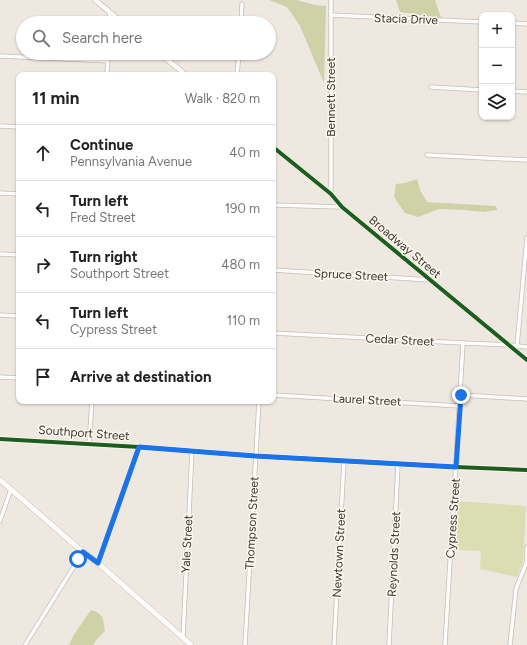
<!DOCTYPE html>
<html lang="en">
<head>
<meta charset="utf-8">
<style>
  body { margin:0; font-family:Figtree,sans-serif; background:#f6f6f6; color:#222 }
  .controls { position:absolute; right:12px; top:12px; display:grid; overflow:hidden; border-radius:8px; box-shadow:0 1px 3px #0004 }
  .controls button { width:36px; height:36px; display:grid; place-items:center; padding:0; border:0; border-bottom:1px solid #e0e0e0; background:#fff; color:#222; font:20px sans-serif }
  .stop { position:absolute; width:12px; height:12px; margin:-9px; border:3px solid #1a73e8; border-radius:50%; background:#fff }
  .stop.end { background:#1a73e8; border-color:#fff; box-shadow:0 1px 4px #0008 }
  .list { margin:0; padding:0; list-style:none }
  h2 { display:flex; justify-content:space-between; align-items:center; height:52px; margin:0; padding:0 16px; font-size:17px }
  h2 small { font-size:13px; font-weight:400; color:#767676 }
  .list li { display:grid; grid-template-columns:26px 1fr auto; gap:12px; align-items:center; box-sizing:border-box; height:56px; padding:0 16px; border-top:1px solid #e0e0e0 }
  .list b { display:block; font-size:15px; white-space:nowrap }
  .list p { margin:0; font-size:13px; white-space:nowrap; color:#767676 }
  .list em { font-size:13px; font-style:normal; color:#767676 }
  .icon { flex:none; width:22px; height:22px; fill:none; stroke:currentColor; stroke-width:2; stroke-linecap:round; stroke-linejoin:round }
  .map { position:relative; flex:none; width:527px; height:645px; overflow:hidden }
  .search { position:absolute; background:#fff; box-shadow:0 1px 3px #0004; left:16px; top:16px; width:260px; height:44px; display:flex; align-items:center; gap:10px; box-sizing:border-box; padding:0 14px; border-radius:22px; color:#767676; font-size:15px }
  .panel { position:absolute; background:#fff; box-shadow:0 1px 3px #0004; left:16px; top:72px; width:260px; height:332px; border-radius:8px }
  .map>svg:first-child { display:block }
  .green { fill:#dbdeb3 }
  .forest { fill:#cfd1a6 }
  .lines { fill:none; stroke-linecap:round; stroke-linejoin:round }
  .minor-casing { stroke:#c4beb8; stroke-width:5 }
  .tertiary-casing { stroke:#c4beb8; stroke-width:6 }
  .secondary-casing { stroke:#c4beb8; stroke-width:6 }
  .minor { stroke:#fdfcfa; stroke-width:3.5 }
  .tertiary { stroke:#fdfcfa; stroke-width:4.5 }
  .secondary { stroke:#fdfcfa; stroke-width:5 }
  .cycleway-casing { stroke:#fef7ee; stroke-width:6 }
  .cycleway { stroke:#1b5e20; stroke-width:4 }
  .route { stroke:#1a73e8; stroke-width:5 }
  .labels { text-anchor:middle; stroke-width:3; stroke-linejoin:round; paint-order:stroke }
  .street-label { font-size:12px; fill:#39342f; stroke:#fef7ee }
</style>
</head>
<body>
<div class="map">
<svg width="527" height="645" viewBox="0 0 527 645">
  <rect width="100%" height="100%" fill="#efe8e1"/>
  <path class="green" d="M458,501L526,506L523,562L517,577L480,569L481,551L456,550Z"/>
  <g class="forest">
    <path d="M269,0H297L315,5L326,6L324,83L300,26L287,7Z"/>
    <path d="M396,0H435L441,18L400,12Z"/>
    <path d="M417,179L420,190L427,202L496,206L497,210L484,212L465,210L439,209L418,217L405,213L394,197L396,184L405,183Z"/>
    <path d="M91,610C104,614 103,619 105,631L96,640L93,645H69L73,636Z"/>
  </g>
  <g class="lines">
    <defs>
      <g id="minor">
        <path d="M331,15L482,22"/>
        <path d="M109,23L110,13"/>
        <path d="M241,23L242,4"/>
        <path d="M512,23L527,24"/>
        <path d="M0,56L108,61"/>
        <path d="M107,75L108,53"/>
        <path d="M237,75L239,53"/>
        <path d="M431,87L482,90"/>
        <path d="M512,91L527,92"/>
        <path d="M0,126L19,127"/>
        <path d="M427,155L527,160"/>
        <path d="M0,193L19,194"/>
        <path d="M331,194V0"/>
        <path d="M273,205L342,207"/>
        <path d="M0,254L19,255"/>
        <path d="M273,270L430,280"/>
        <path d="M0,315L19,316"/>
        <path d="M273,333L463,343L510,345L527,347"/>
        <path d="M517,346L527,238"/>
        <path d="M0,377L19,378"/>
        <path d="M273,395L460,406"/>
        <path d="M461,395L527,399"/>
        <path d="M0,439L139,447L255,456L456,467L527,470"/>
        <path d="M89,444L92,401"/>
        <path d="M0,521L11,489"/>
        <path d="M98,563L139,447"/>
        <path d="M183,638L192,451"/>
        <path d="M25,645L83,552"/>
        <path d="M245,645L259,401"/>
        <path d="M334,645L344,461"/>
        <path d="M389,645L398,464"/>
        <path d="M445,645L463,343"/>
        <path d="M510,645L516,589L527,561V547"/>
      </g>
      <g id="tertiary">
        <path d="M95,0L123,23"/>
        <path d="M159,53L186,75"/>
        <path d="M273,147L331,194L342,207L527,360"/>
      </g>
      <path id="secondary" d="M0,480L83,552L98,563L191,645"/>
    </defs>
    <use href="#minor" class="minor-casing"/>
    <use href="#tertiary" class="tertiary-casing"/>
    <use href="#secondary" class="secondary-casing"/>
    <use href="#minor" class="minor"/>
    <use href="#tertiary" class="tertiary"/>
    <use href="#secondary" class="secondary"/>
    <defs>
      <g id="cycleway">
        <path d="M273,147L331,194L342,207L527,360"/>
        <path d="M0,439L139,447L255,456L456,467L527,470"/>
      </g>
    </defs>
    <use href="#cycleway" class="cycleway-casing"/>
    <use href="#cycleway" class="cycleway"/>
  </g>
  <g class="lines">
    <path class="route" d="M78,559L83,552L98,563L139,447L255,456L456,467L461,395"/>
  </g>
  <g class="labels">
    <g class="street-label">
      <text transform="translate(406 19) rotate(2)" y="4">Stacia Drive</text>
      <text transform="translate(331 97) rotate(-90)" y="4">Bennett Street</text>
      <text transform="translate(405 247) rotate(40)" y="4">Broadway Street</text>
      <text transform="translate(351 275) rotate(3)" y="4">Spruce Street</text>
      <text transform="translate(400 340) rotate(3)" y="4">Cedar Street</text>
      <text transform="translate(367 400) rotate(3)" y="4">Laurel Street</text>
      <text transform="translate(84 433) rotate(4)" y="4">Southport Street</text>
      <text transform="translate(453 518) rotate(-86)" y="4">Cypress Street</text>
      <text transform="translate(252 523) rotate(-87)" y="4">Thompson Street</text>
      <text transform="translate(187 544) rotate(-87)" y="4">Yale Street</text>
      <text transform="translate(339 553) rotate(-87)" y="4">Newtown Street</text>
      <text transform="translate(394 554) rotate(-87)" y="4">Reynolds Street</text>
    </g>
  </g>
</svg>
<div class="controls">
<button>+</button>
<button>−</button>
<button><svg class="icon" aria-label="layers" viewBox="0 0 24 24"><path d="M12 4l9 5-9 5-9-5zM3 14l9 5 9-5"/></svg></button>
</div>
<div class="stop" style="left:78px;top:559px"></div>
<div class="stop end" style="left:461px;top:395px"></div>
<div class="search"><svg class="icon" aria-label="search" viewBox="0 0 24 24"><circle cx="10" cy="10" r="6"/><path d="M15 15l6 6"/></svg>Search here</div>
<section class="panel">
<h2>11 min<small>Walk · 820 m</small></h2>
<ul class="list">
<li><svg class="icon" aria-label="ahead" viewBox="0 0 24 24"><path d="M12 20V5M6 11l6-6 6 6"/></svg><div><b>Continue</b><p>Pennsylvania Avenue</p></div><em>40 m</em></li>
<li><svg class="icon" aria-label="left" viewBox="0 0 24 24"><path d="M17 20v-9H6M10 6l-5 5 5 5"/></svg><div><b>Turn left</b><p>Fred Street</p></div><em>190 m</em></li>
<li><svg class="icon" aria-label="right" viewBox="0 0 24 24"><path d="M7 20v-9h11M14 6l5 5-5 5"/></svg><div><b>Turn right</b><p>Southport Street</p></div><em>480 m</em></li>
<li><svg class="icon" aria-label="left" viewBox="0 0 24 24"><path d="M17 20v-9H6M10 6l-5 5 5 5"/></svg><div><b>Turn left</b><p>Cypress Street</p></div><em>110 m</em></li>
<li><svg class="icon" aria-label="arrive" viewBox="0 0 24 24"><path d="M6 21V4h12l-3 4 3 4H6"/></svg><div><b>Arrive at destination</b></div></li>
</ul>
</section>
</div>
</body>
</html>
